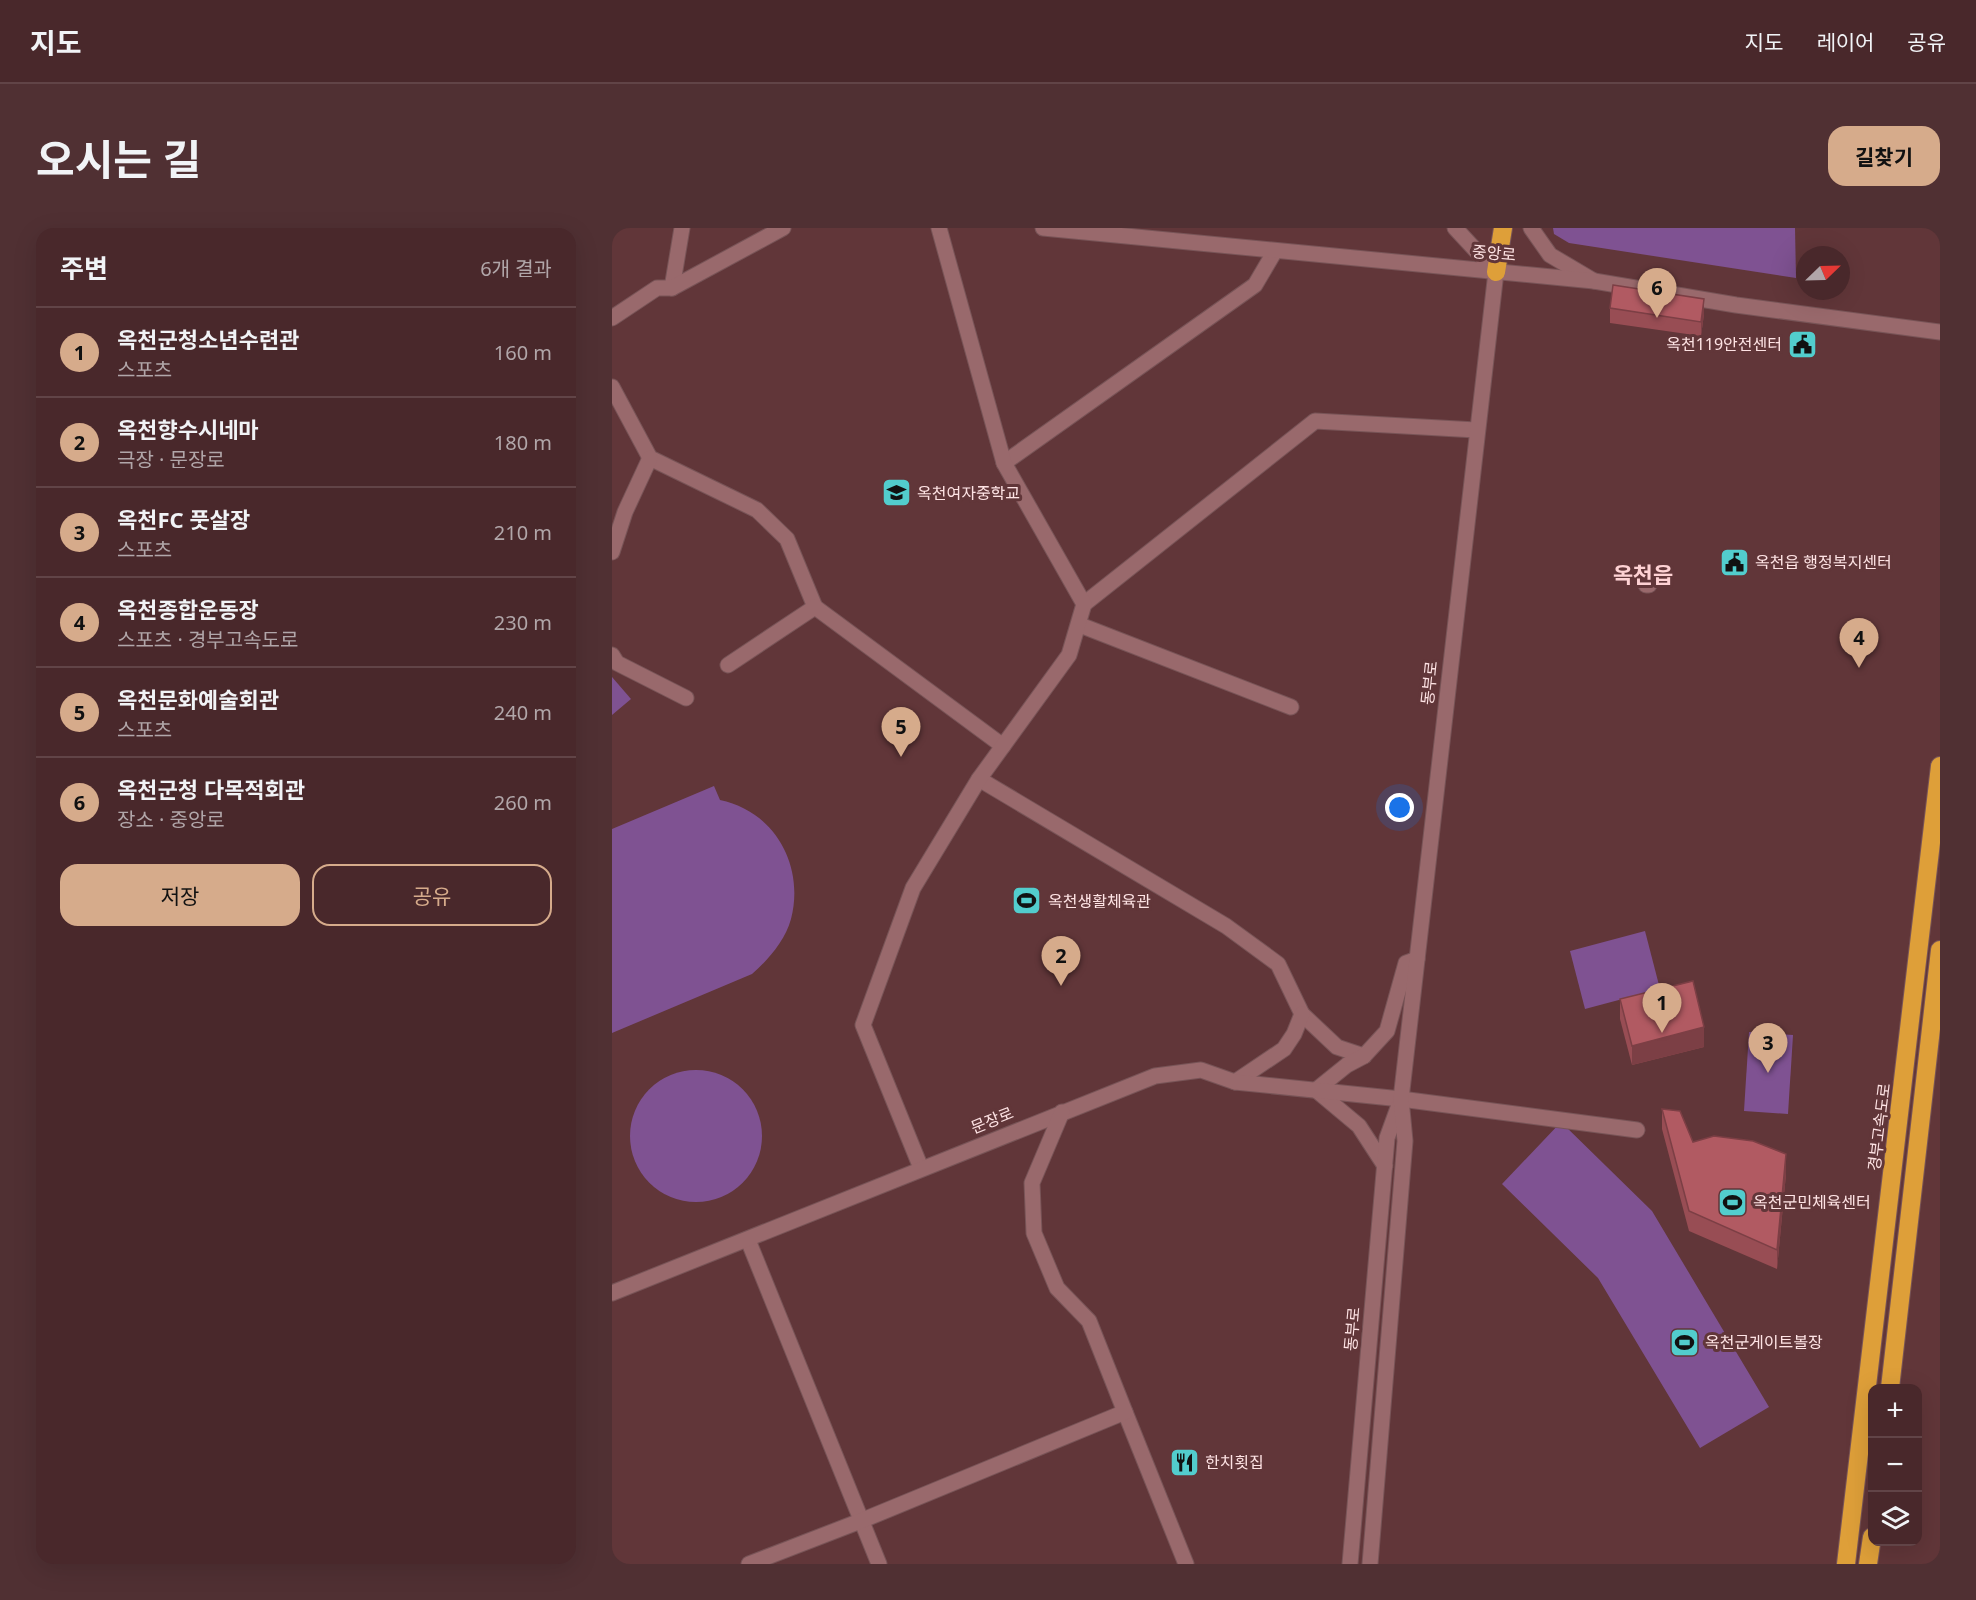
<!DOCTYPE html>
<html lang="ko">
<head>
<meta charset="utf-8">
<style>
  body { margin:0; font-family:"Noto Sans","Noto Sans KR",sans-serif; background:#503033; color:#f1f3f6 }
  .controls { position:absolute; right:18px; bottom:18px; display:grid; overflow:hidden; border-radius:12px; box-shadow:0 6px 24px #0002 }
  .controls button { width:54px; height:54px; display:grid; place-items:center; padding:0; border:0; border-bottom:2px solid #614447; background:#49282b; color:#f1f3f6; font:30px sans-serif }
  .compass { position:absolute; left:1184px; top:18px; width:54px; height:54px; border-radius:50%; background:#49282b; box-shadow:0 6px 24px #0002; rotate:67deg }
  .you { position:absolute; left:788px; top:580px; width:21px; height:21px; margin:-15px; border:4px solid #fff; border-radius:50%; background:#1a73e8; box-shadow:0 0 0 9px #1a73e833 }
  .badge { display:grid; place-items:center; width:39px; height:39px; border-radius:50%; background:#d6ab8b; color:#111; font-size:20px; font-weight:700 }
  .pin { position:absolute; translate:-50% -50px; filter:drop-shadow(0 2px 3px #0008) }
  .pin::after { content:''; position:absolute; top:32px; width:21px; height:18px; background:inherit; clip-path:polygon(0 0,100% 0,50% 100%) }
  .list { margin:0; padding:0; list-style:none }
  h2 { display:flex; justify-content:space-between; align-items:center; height:78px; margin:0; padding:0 24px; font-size:26px }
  h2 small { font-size:20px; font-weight:400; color:#b1a6a9 }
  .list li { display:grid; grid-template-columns:39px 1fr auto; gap:18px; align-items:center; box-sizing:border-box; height:90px; padding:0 24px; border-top:2px solid #614447 }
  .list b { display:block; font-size:22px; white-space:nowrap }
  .list p { margin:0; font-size:20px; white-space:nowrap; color:#b1a6a9 }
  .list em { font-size:20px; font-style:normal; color:#b1a6a9 }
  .actions { display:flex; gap:12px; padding:18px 24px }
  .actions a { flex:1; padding:14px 0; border:2px solid #d6ab8b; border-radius:18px; text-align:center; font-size:21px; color:#d6ab8b }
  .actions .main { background:#d6ab8b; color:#111 }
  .icon { flex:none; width:33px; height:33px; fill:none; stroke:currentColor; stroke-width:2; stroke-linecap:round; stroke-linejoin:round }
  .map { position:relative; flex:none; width:1328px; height:1336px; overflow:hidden; border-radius:18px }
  header { display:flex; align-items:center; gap:36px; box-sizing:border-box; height:84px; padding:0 30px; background:#49282b; border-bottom:2px solid #614447 }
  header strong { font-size:28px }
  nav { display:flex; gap:33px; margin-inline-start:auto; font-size:21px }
  .intro { display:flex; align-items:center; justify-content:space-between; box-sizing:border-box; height:144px; padding:0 36px }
  h1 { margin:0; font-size:42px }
  .button { padding:15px 27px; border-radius:18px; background:#d6ab8b; color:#111; font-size:21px; font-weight:700 }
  main { display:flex; gap:36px; padding:0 36px }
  aside { flex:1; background:#49282b; border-radius:18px; box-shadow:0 6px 24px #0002 }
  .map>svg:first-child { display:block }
  .green { fill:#7f5292 }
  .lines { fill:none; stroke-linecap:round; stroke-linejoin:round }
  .minor-casing { stroke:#785457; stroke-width:17 }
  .tertiary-casing { stroke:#785457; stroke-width:17 }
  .secondary-casing { stroke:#785457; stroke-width:17 }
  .motorway-casing { stroke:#785457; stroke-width:20 }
  .minor { stroke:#99696c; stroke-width:15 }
  .tertiary { stroke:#99696c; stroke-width:15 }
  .secondary { stroke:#99696c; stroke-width:15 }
  .motorway { stroke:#de9f39; stroke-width:18 }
  .wall { fill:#984d54 }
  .shaded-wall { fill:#7c3f45 }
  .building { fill:#b15a62; stroke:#7c3f45; stroke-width:1.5 }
  .labels { text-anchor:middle; stroke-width:6; stroke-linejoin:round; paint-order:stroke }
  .street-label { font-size:16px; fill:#fee3e4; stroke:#613639 }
  .poi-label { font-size:16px; fill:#fee3e4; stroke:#613639; text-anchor:start }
  .district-label { font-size:22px; font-weight:bold; fill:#fed2d4; stroke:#613639 }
</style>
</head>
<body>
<header>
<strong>지도</strong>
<nav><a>지도</a><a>레이어</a><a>공유</a></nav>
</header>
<div class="intro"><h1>오시는 길</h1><a class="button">길찾기</a></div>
<main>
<aside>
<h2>주변<small>6개 결과</small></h2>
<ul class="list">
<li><span class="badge">1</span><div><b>옥천군청소년수련관</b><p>스포츠</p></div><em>160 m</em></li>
<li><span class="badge">2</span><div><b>옥천향수시네마</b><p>극장 · 문장로</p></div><em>180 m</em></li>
<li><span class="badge">3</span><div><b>옥천FC 풋살장</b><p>스포츠</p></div><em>210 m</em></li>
<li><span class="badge">4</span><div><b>옥천종합운동장</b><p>스포츠 · 경부고속도로</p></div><em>230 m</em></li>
<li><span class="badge">5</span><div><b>옥천문화예술회관</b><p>스포츠</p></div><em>240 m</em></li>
<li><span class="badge">6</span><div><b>옥천군청 다목적회관</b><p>장소 · 중앙로</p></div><em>260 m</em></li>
</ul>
<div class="actions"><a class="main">저장</a><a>공유</a></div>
</aside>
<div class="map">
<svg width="1328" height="1336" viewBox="0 0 1328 1336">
  <rect width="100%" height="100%" fill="#613639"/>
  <g class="green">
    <path d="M941,0H1183L1184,50L957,15L942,6Z"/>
    <path d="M0,449L19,471L0,487Z"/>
    <path d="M102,558L108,572C162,583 193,637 179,691C173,713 156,732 140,746L0,805V601Z"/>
    <path d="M1033,703L1048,761L973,781L958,723Z"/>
    <path d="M1137,804L1181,807L1176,886L1132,883Z"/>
    <circle cx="84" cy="908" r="66"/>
    <path d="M949,894L1040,983L1157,1179L1088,1220L986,1050L890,956Z"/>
  </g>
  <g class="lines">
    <defs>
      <g id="minor">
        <path d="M843,0L884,44"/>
        <path d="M919,0L938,27L982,53"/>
        <path d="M60,60L70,0"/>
        <path d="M0,90L45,60H60L171,0"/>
        <path d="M0,159L38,230L145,282L175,311L203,379"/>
        <path d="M392,235L643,57L663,23"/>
        <path d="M0,324L13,284L38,230"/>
        <path d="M1034,357H1037"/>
        <path d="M472,376L703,193L864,202"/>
        <path d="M468,397L679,479"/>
        <path d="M0,427L5,435L74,470"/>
        <path d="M116,437L203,379L391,518"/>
        <path d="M367,551L614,698L666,736L690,786L725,819L752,828"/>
        <path d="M309,940L251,797L301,660L367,551L457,427L472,376L392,235L327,0"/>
        <path d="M136,1012L267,1336"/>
        <path d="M513,1184L574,1336"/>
      </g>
      <g id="tertiary">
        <path d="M623,854L672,821L682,806L690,786"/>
        <path d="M704,862L735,837L752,828L775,803L794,735L805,731"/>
        <path d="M704,862L747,898L773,938"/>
        <path d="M0,1065L543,848L589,842L623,854L789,871L1025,902"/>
        <path d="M137,1336L251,1292L513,1184L477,1093L445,1060L422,1005L420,955L450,884"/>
        <path d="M738,1336L775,910L787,877"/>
        <path d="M758,1336L793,913L789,871L884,44"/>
      </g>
      <path id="secondary" d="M431,0L982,53L1124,77L1328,104"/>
      <g id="motorway">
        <path d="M884,44L891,0"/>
        <path d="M1278,1160L1328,722"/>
        <path d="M1234,1336L1328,538"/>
        <path d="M1256,1336L1260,1309"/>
      </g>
    </defs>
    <use href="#minor" class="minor-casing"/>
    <use href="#tertiary" class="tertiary-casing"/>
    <use href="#secondary" class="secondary-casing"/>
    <use href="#motorway" class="motorway-casing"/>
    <use href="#minor" class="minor"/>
    <use href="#tertiary" class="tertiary"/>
    <use href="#secondary" class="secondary"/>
    <use href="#motorway" class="motorway"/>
  </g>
  <g class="wall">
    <path d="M998,80L1092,86L1089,108L998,95Z"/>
    <path d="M1008,771L1092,819L1020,837L1008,791Z"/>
    <path d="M1050,881L1081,914L1174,946L1165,1041L1077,1003L1050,901Z"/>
  </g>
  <g class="shaded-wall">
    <path d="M1092,71V86L1089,108V94Z"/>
    <path d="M1092,799V819L1020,837V818Z"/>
    <path d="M1174,926V946L1165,1041V1022Z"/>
  </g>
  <g class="building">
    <path d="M1001,57L1092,71L1089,94L998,80Z"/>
    <path d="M1081,753L1092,799L1020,818L1008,771Z"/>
    <path d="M1050,881L1068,883L1081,914L1102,908L1141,913L1174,926L1165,1022L1077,983Z"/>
  </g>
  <defs>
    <symbol id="civic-square" viewBox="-11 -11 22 22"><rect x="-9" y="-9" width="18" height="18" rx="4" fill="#52cdcd" stroke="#613639"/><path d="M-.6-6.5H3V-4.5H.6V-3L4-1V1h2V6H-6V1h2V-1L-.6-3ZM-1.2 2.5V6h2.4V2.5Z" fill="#111"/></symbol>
    <symbol id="school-square" viewBox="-11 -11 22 22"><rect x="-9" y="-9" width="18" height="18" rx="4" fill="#52cdcd" stroke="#613639"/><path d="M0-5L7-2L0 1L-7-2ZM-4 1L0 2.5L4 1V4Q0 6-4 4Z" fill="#111"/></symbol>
    <symbol id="stadium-square" viewBox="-11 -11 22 22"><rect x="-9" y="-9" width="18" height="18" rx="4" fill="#52cdcd" stroke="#613639"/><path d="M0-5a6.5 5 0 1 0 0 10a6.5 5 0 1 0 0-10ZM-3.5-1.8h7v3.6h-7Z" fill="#111"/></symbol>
    <symbol id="restaurant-square" viewBox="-11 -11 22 22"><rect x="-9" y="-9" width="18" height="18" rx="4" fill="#52cdcd" stroke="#613639"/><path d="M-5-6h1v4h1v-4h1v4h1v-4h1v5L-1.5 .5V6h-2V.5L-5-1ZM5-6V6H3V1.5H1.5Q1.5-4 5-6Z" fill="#111"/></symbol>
  </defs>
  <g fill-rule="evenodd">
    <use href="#civic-square" x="1174" y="100" width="33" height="33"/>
    <use href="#school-square" x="268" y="248" width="33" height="33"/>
    <use href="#civic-square" x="1106" y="318" width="33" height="33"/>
    <use href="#stadium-square" x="398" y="656" width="33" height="33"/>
    <use href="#stadium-square" x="1104" y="958" width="33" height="33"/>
    <use href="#stadium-square" x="1056" y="1098" width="33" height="33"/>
    <use href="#restaurant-square" x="556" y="1218" width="33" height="33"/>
  </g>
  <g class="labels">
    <g class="street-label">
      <text transform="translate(882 25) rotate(5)" y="6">중앙로</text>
      <text transform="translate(817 455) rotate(-84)" y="6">동부로</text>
      <text transform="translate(380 892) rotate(-22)" y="6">문장로</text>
      <text transform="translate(1267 899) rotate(-83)" y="6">경부고속도로</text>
      <text transform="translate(740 1101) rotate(-85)" y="6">동부로</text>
    </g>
    <g class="poi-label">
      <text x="1170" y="122" text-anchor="end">옥천119안전센터</text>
      <text x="305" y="271">옥천여자중학교</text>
      <text x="1143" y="340">옥천읍 행정복지센터</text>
      <text x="436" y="679">옥천생활체육관</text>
      <text x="1141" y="980">옥천군민체육센터</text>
      <text x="1093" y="1120">옥천군게이트볼장</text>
      <text x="593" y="1240">한치횟집</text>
    </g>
    <g class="district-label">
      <text x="1031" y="355">옥천읍</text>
    </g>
  </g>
</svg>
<div class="controls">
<button>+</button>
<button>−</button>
<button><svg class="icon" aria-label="layers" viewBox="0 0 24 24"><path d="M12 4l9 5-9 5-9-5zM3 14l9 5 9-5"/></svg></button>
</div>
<svg class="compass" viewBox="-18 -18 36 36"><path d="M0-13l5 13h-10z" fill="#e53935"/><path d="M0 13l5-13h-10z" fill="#b1a6a9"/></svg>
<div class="you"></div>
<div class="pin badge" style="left:1050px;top:805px">1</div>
<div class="pin badge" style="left:449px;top:758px">2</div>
<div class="pin badge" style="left:1156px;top:845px">3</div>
<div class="pin badge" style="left:1247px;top:440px">4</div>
<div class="pin badge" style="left:289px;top:529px">5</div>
<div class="pin badge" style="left:1045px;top:90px">6</div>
</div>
</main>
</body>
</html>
